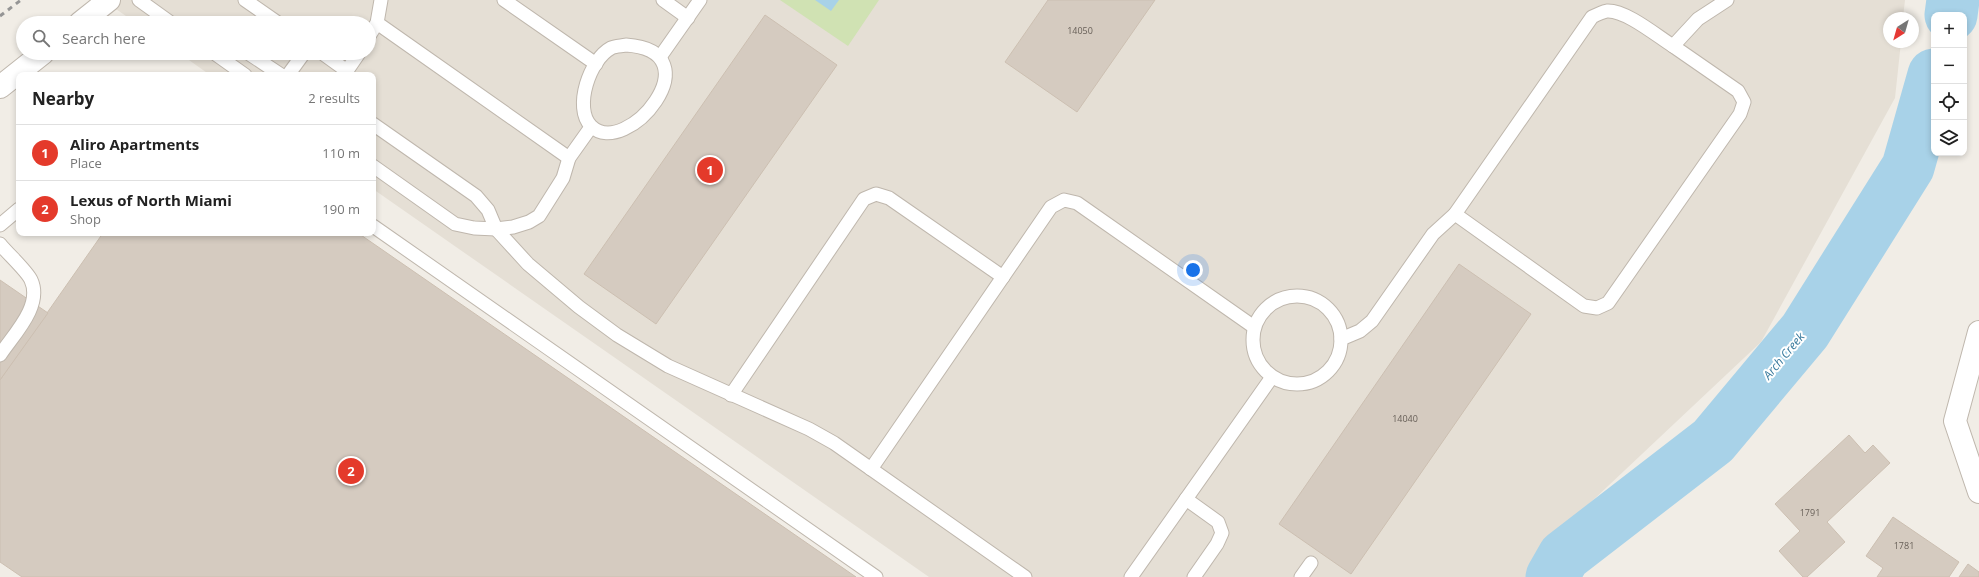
<!DOCTYPE html>
<html lang="en">
<head>
<meta charset="utf-8">
<style>
  body { margin:0; font-family:"Open Sans",sans-serif; background:#f2f2f2; color:#222 }
  .controls { position:absolute; right:12px; top:12px; display:grid; overflow:hidden; border-radius:8px; box-shadow:0 2px 6px #0003 }
  .controls button { width:36px; height:36px; display:grid; place-items:center; padding:0; border:0; border-bottom:1px solid #e0e0e0; background:#fff; color:#222; font:20px sans-serif }
  .compass { position:absolute; left:1883px; top:12px; width:36px; height:36px; border-radius:50%; background:#fff; box-shadow:0 2px 6px #0003; rotate:217deg }
  .you { position:absolute; left:1193px; top:270px; width:14px; height:14px; margin:-10px; border:3px solid #fff; border-radius:50%; background:#1a73e8; box-shadow:0 0 0 6px #1a73e833 }
  .badge { display:grid; place-items:center; width:26px; height:26px; border-radius:50%; background:#e43a2b; color:#fff; font-size:13px; font-weight:700 }
  .pin { position:absolute; translate:-50% -50%; border:2px solid #fff; box-shadow:0 1px 4px #0006 }
  .list { margin:0; padding:0; list-style:none }
  h2 { display:flex; justify-content:space-between; align-items:center; height:52px; margin:0; padding:0 16px; font-size:17px }
  h2 small { font-size:13px; font-weight:400; color:#767676 }
  .list li { display:grid; grid-template-columns:26px 1fr auto; gap:12px; align-items:center; box-sizing:border-box; height:56px; padding:0 16px; border-top:1px solid #e0e0e0 }
  .list b { display:block; font-size:15px; white-space:nowrap }
  .list p { margin:0; font-size:13px; white-space:nowrap; color:#767676 }
  .list em { font-size:13px; font-style:normal; color:#767676 }
  .icon { flex:none; width:22px; height:22px; fill:none; stroke:currentColor; stroke-width:2; stroke-linecap:round; stroke-linejoin:round }
  .map { position:relative; flex:none; width:1979px; height:577px; overflow:hidden }
  .search { position:absolute; background:#fff; box-shadow:0 2px 6px #0003; left:16px; top:16px; width:360px; height:44px; display:flex; align-items:center; gap:10px; box-sizing:border-box; padding:0 14px; border-radius:22px; color:#767676; font-size:15px }
  .panel { position:absolute; background:#fff; box-shadow:0 2px 6px #0003; left:16px; top:72px; width:360px; height:164px; border-radius:8px }
  .map>svg:first-child { display:block }
  .residential { fill:#e5dfd5 }
  .green { fill:#d0e2b3 }
  .water { fill:#a8d2e8 }
  .lines { fill:none; stroke-linecap:round; stroke-linejoin:round }
  .river { stroke:#a8d2e8; stroke-width:53 }
  .building { fill:#d5cbc0; stroke:#ccbfb1 }
  .service-casing { stroke:#bfb7ad; stroke-width:15 }
  .minor-casing { stroke:#bfb7ad; stroke-width:24 }
  .service { stroke:#fff; stroke-width:13 }
  .minor { stroke:#fff; stroke-width:22 }
  .rail { stroke:#959595; stroke-width:3; stroke-dasharray:5 5; stroke-linecap:butt }
  .labels { text-anchor:middle; stroke-width:4; stroke-linejoin:round; paint-order:stroke }
  .number-label { font-size:9px; fill:#686058 }
  .water-label { font-size:12px; font-style:italic; fill:#397a9d; stroke:#fff }
</style>
</head>
<body>
<div class="map">
<svg width="1979" height="577" viewBox="0 0 1979 577">
  <rect width="100%" height="100%" fill="#f1ede6"/>
  <path class="residential" d="M103,0H1905L1903,18H1889V42H1901L1895,98L1761,342L1573,519L1529,577H929L373,189V75H210L179,53H369V23H136Z"/>
  <path class="green" d="M780,0H879L848,46Z"/>
  <path class="water" d="M815,0H839L831,11Z"/>
  <g class="lines">
    <g class="river">
      <path d="M1951,15L1953,0"/>
      <path d="M1552,577L1564,556L1713,441L1805,331L1908,167L1934,75"/>
    </g>
  </g>
  <g class="building">
    <path d="M1048,0H1155L1077,112L1005,62Z"/>
    <path d="M765,15L837,65L656,324L584,274Z"/>
    <path d="M103,233H358L856,577H22L0,562V380Z"/>
    <path d="M1459,264L1531,314L1351,574L1279,524Z"/>
    <path d="M0,280L48,313L0,380Z"/>
    <path d="M1849,435L1865,453L1873,445L1890,463L1827,522L1845,542L1807,577H1803L1779,551L1800,531L1775,504Z"/>
    <path d="M1893,517L1959,562L1949,577H1877L1883,568L1866,556Z"/>
    <path d="M1968,564L1979,572V577H1959Z"/>
  </g>
  <g class="lines">
    <defs>
      <g id="service">
        <path d="M139,0L171,23"/>
        <path d="M245,0L278,23"/>
        <path d="M504,0L596,64"/>
        <path d="M663,0L688,18"/>
        <path d="M377,23L569,158"/>
        <path d="M369,36L377,23L381,0"/>
        <path d="M626,45C717,51 626,161 591,126C573,108 590,59 611,48C615,46 622,46 626,45Z"/>
        <path d="M214,53L245,75"/>
        <path d="M248,53L281,75"/>
        <path d="M322,53L347,71"/>
        <path d="M660,57L700,0"/>
        <path d="M288,75L304,53"/>
        <path d="M344,75L359,53"/>
        <path d="M373,124L476,196L488,210L496,229L528,264L579,307L617,335L668,366L809,429L834,443L1025,577"/>
        <path d="M373,166L455,224L474,228L496,229L513,227L529,222L539,216L563,178L569,158L591,127"/>
        <path d="M1455,214L1584,306L1597,308L1608,303L1740,114L1744,102L1738,91L1673,46"/>
        <path d="M0,225L19,209"/>
        <path d="M373,226L876,577"/>
        <path d="M0,244C7,253 27,271 31,280C43,306 13,335 0,355"/>
        <circle cx="1297" cy="340" r="44"/>
        <path d="M1341,339L1360,331L1372,321L1433,234L1455,214L1592,17C1596,15 1602,12 1607,11C1626,10 1657,36 1673,46L1698,19L1727,0"/>
        <path d="M731,395L864,199L876,194L889,198L1003,277"/>
        <path d="M871,469L1051,207L1064,200L1077,203L1254,327"/>
        <path d="M1186,499L1218,522L1222,533L1217,544L1194,577"/>
        <path d="M1131,577L1272,377"/>
        <path d="M1301,577L1311,563"/>
      </g>
      <g id="minor">
        <path d="M80,23L109,0"/>
        <path d="M0,87L43,53"/>
        <path d="M1979,332L1955,421L1979,492"/>
      </g>
    </defs>
    <use href="#service" class="service-casing"/>
    <use href="#minor" class="minor-casing"/>
    <use href="#service" class="service"/>
    <use href="#minor" class="minor"/>
    <path class="rail" d="M0,16L21,0"/>
  </g>
  <g class="labels">
    <g class="number-label">
      <text x="1080" y="34">14050</text>
      <text x="1405" y="422">14040</text>
      <text x="1810" y="516">1791</text>
      <text x="1904" y="549">1781</text>
    </g>
    <g class="water-label">
      <text transform="translate(1784 356) rotate(-50)" y="4">Arch Creek</text>
    </g>
  </g>
</svg>
<div class="controls">
<button>+</button>
<button>−</button>
<button><svg class="icon" aria-label="locate" viewBox="0 0 24 24"><circle cx="12" cy="12" r="6"/><path d="M12 2v4M12 18v4M2 12h4M18 12h4"/></svg></button>
<button><svg class="icon" aria-label="layers" viewBox="0 0 24 24"><path d="M12 4l9 5-9 5-9-5zM3 14l9 5 9-5"/></svg></button>
</div>
<svg class="compass" viewBox="-18 -18 36 36"><path d="M0-13l5 13h-10z" fill="#e53935"/><path d="M0 13l5-13h-10z" fill="#767676"/></svg>
<div class="you"></div>
<div class="pin badge" style="left:710px;top:170px">1</div>
<div class="pin badge" style="left:351px;top:471px">2</div>
<div class="search"><svg class="icon" aria-label="search" viewBox="0 0 24 24"><circle cx="10" cy="10" r="6"/><path d="M15 15l6 6"/></svg>Search here</div>
<section class="panel">
<h2>Nearby<small>2 results</small></h2>
<ul class="list">
<li><span class="badge">1</span><div><b>Aliro Apartments</b><p>Place</p></div><em>110 m</em></li>
<li><span class="badge">2</span><div><b>Lexus of North Miami</b><p>Shop</p></div><em>190 m</em></li>
</ul>
</section>
</div>
</body>
</html>
